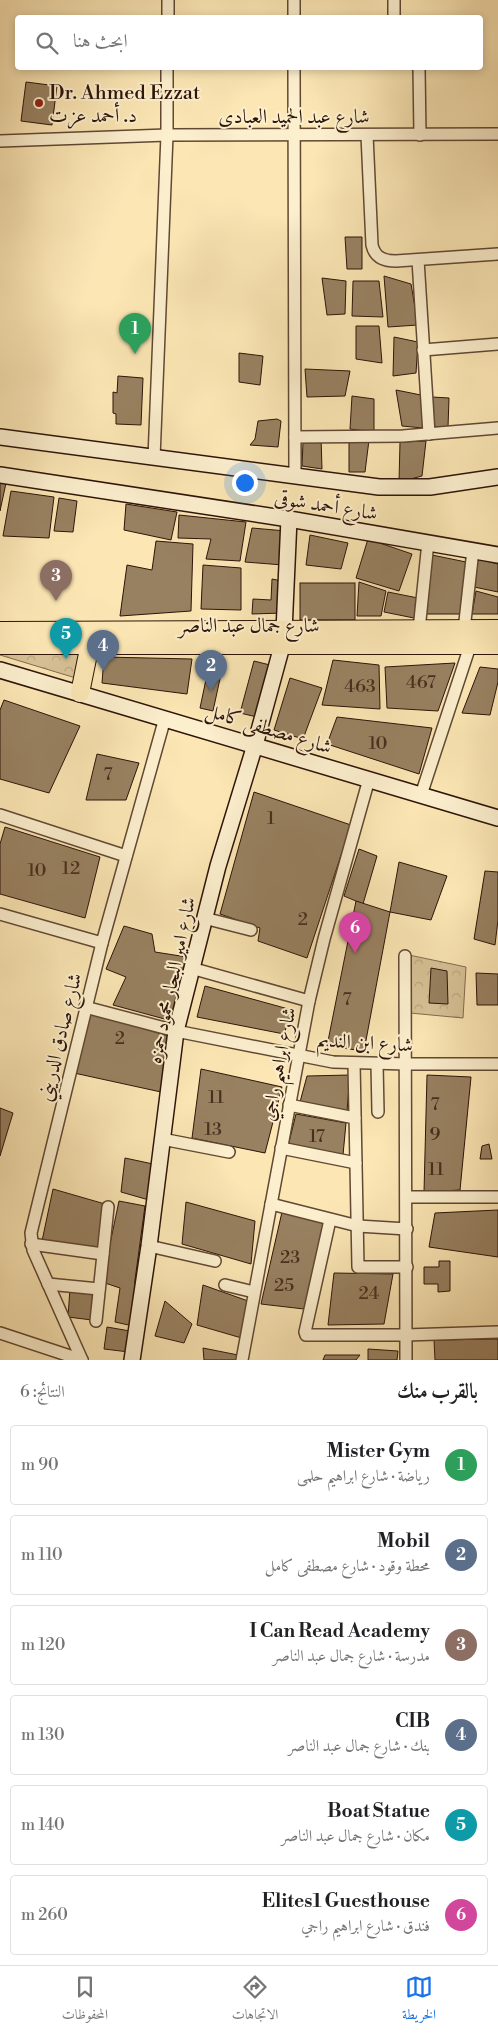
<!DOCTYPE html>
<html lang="ar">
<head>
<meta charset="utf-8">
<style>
  body { margin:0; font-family:"Libre Bodoni",Amiri,serif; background:#f2f2f2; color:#202124; direction:rtl }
  .you { position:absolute; left:244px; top:482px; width:18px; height:18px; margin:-12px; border:4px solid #fff; border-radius:50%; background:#1a73e8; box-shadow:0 0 0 8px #1a73e833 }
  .badge { display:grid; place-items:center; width:32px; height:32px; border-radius:50%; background:#1a73e8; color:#fff; font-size:16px; font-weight:700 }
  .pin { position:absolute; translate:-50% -41px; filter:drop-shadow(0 1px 2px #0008) }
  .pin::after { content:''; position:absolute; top:26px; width:18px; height:15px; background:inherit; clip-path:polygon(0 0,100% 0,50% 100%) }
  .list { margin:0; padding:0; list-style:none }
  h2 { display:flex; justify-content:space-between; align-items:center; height:65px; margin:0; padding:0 20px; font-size:21px }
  h2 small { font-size:16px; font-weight:400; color:#757577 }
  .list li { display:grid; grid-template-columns:32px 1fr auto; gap:15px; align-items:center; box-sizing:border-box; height:80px; margin:0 10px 10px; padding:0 10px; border:1px solid #e0e0e0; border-radius:5px }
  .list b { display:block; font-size:19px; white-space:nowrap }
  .list p { margin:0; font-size:16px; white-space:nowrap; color:#757577 }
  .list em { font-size:16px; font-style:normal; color:#757577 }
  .icon { flex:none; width:28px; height:28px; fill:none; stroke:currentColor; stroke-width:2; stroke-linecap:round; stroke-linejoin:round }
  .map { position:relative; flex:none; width:498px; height:1360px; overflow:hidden; direction:ltr }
  .search { position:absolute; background:#fff; box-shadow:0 2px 8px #0003; left:15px; right:15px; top:15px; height:55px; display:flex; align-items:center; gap:12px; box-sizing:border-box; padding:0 18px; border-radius:5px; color:#757577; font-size:19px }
  .sheet { height:605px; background:#fff }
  nav { display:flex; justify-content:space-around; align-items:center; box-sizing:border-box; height:70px; border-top:1px solid #e0e0e0; background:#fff; font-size:14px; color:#757577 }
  nav a { display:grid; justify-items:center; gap:2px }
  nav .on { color:#1a73e8 }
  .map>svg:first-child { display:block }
  .park { fill:url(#park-crowns); stroke:#826b50 }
  .building { fill:#988161; stroke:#2d1408 }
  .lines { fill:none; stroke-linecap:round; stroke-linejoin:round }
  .street-casing { stroke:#604833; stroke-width:14 }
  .secondary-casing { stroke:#2d1408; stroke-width:18 }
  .primary-casing { stroke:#2d1408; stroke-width:20 }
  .street { stroke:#fcefce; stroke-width:11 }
  .secondary { stroke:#fcefce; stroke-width:15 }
  .primary { stroke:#fbe6b4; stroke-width:18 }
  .poi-dot { fill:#8f2418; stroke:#fcefce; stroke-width:2 }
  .labels { text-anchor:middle; stroke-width:4; stroke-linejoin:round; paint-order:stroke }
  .number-label { font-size:18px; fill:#482f1e }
  .poi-label { font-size:20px; fill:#2d1408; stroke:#fcefce; text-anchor:start }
  .street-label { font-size:20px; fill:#2d1408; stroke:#fcefce }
</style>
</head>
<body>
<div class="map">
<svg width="498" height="1360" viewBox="0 0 498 1360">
  <defs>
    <pattern id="park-crowns" width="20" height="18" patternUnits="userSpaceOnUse" patternTransform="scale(1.25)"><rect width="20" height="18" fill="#d8c297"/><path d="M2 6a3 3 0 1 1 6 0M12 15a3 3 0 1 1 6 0" fill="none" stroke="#baa681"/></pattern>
  </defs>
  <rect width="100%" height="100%" fill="#fbe6b4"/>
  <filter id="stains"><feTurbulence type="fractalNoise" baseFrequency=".004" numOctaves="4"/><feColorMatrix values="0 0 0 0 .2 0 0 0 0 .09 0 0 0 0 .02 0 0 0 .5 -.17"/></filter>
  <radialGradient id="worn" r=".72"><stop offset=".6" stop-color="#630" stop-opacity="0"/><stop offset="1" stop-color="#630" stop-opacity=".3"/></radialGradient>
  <g class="park">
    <path d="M81,647L79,679L0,655V652Z"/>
    <path d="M409,955L466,967L463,1018L410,1013Z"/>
  </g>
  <g class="building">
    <path d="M26,82L57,86L52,125L21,121Z"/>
    <path d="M345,237H362V269H347Z"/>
    <path d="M384,276L411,284L418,325L388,327Z"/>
    <path d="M322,278L346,281L345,314L327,315Z"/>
    <path d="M353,281H379L383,317L352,316Z"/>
    <path d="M356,326H379L382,363L356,359Z"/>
    <path d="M394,337L418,342L416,373L393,376Z"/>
    <path d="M239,353L263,356L260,385L239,382Z"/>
    <path d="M305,369L350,371L345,396L307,397Z"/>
    <path d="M118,376L143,378L141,425L116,424V414L113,413V392L117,393Z"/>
    <path d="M396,390L421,395L423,428L402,426Z"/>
    <path d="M352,396L374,399V432L350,429Z"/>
    <path d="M432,397L449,398L448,427H434Z"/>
    <path d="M277,419L281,421L278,447L250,445L255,439L258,421Z"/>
    <path d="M321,437L322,469L302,466L303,442Z"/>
    <path d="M369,440L365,472H349V441Z"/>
    <path d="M426,441L422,476L399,482L400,442Z"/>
    <path d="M0,482L6,483L0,511Z"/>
    <path d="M11,491L54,497L49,538L3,536Z"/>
    <path d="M59,498L77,501L73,532L54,531Z"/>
    <path d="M126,504L177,512L171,540L124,530Z"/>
    <path d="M179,515L246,522L240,561L206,559L211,539L178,538Z"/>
    <path d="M252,528L286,531L283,565L245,562Z"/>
    <path d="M310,535L348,543L341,569L306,565Z"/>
    <path d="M368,539L412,554L399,591L356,578Z"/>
    <path d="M156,541L193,544L191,611L120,616L127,565L152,570Z"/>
    <path d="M432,555L466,562L462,614H424Z"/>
    <path d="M478,559L498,564V592L474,587Z"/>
    <path d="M203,565L241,568V610L201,609Z"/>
    <path d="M272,579L282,581L283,613L252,614L253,599L271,600Z"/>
    <path d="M359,582L386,591L381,616H357Z"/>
    <rect x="300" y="583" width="55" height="37"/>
    <path d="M476,591L498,597V614H472Z"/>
    <path d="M388,592L418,598L414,618L384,612Z"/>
    <path d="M104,657L192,659L187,694L102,683Z"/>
    <path d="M333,660L379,665L380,709L322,705Z"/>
    <path d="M254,661L270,665L257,717L240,713Z"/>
    <path d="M455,663L438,711L387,708L385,667Z"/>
    <path d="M480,667L498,669V682L490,715L462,713Z"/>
    <path d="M208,670L221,674L213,711L200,708Z"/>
    <path d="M290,678L322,688L303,739L274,730Z"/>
    <path d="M4,700L80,726L49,793L0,779V710Z"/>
    <path d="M337,717L432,728L419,774L327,744Z"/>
    <path d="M97,754L139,763L126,800H86Z"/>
    <path d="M254,792L351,825L307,958L258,941L260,928L220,914Z"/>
    <path d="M5,827L100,857L85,918L0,894V844Z"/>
    <path d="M359,849L377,856L363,904L344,896Z"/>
    <path d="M399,862L447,876L431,920L390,912Z"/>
    <path d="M485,871L498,872V920L495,945L474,939Z"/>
    <path d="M356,901L390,912L364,1051L327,1046Z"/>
    <path d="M124,926L152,934L155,952L187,957L172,1021L113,1005L126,977L106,969Z"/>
    <path d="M431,968L447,971L448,1004L429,1003Z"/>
    <path d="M476,973L498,974V1005H477Z"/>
    <path d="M205,986L292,1010L284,1034L197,1017Z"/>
    <path d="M90,1013L172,1037L161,1092L74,1073Z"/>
    <path d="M201,1069L282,1087L265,1153L192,1138Z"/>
    <path d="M350,1075L347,1111L300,1102L307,1076Z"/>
    <path d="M427,1075L471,1077L460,1190L424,1192Z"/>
    <path d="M0,1108L13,1113L0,1156Z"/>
    <path d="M296,1114L346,1123L343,1155L288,1146Z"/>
    <path d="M489,1144L492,1159H480L482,1146Z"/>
    <path d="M125,1158L153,1164L149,1200L121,1192Z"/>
    <path d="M53,1189L105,1204L99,1250L42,1241Z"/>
    <path d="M119,1201L145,1206L135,1280L133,1326L115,1322L120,1288L102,1282Z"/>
    <path d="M186,1202L255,1221L251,1264L182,1244Z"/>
    <path d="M498,1210V1257L429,1247L435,1213Z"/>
    <path d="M282,1212L324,1223L304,1309L261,1304Z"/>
    <path d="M439,1261H450V1291L438,1292V1284H424V1267H439Z"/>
    <path d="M334,1273L393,1274L384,1324L328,1325Z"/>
    <path d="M203,1285L251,1302L245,1339L197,1325Z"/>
    <path d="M70,1288L97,1291L92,1320L68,1317Z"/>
    <path d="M165,1301L192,1324L184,1343L155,1336Z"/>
    <path d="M107,1327L130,1331L129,1352L104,1349Z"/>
    <path d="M498,1339V1360H435L434,1340Z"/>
    <path d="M203,1348L238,1355V1360H204Z"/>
    <path d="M368,1349L398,1351L397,1360H368Z"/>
    <path d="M325,1355H360L356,1360H323Z"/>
  </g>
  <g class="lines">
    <defs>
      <g id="street">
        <path d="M294,0V18"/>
        <path d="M168,18V0"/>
        <path d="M394,18V0"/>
        <path d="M294,68L295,477"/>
        <path d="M419,68L420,135"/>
        <path d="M367,135L372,245C375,258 384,261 396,261L498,254"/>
        <path d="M0,141L167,135L498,134"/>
        <path d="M418,260L429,434"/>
        <path d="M423,350L498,344"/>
        <path d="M295,437L403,436L498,428"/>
        <path d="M154,458L167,135V68"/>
        <path d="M419,630L428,542"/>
        <path d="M464,630L473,550"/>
        <path d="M421,795L470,646"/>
        <path d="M0,815L126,856"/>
        <path d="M0,914L102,943"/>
        <path d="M204,918L251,930"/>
        <path d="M405,956L406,1360"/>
        <path d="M191,968L309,1001"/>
        <path d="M85,1007L176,1031L333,1062L407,1064H498"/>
        <path d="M354,1063L358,1267H407"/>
        <path d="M377,1064L378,1112"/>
        <path d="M289,1105L355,1118"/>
        <path d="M162,1139L229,1152"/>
        <path d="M281,1148L356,1163"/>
        <path d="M407,1197H498"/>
        <path d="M271,1204L358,1226L407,1229"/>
        <path d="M330,1220L305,1332L306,1335H406L498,1332"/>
        <path d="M31,1244L103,1254"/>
        <path d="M149,1246L215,1261"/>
        <path d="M48,1284L99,1289"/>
        <path d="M225,1285L254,1292"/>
        <path d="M96,1321L108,1207"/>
        <path d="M0,1333L82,1360"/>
        <path d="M82,1360L33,1250L31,1233L102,943L165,718"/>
        <path d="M242,1360L309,1001L324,939L369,779"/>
      </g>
      <g id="secondary">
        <path d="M0,437L379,487H430L498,477"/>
        <path d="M0,475L289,519L498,555"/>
        <path d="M284,631L289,519"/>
        <path d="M0,670L498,818"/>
        <path d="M132,1360L149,1246L176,1031L218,866L255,745L282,646"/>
      </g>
      <g id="primary">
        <path d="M0,631L498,629"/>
        <path d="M0,645H498"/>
        <path d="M80,693L90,644V634"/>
      </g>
    </defs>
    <use href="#street" class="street-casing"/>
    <use href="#secondary" class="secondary-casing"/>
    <use href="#primary" class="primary-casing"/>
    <use href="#street" class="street"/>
    <use href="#secondary" class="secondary"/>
    <use href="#primary" class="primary"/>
  </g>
  <circle class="poi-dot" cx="39" cy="103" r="5"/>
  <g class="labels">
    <g class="number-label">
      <text x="421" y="688">467</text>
      <text x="360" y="692">463</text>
      <text x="378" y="749">10</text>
      <text x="108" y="780">7</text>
      <text x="271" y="824">1</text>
      <text x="71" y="874">12</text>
      <text x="37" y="876">10</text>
      <text x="303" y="925">2</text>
      <text x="347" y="1005">7</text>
      <text x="120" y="1044">2</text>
      <text x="216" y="1103">11</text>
      <text x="435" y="1110">7</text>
      <text x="213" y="1135">13</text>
      <text x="435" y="1140">9</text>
      <text x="317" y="1142">17</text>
      <text x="436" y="1175">11</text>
      <text x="290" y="1263">23</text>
      <text x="284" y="1291">25</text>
      <text x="369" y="1299">24</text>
    </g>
    <g class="poi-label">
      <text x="49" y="99">Dr. Ahmed Ezzat<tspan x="49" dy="23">د. أحمد عزت</tspan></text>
    </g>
    <g class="street-label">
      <text x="294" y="123">شارع عبد الحميد العبادى</text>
      <text transform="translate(326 505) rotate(9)" y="7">شارع أحمد شوقى</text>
      <text x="249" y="632">شارع جمال عبد الناصر</text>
      <text transform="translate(269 728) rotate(17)" y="7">شارع مصطفى كامل</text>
      <text transform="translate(171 980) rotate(-78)" y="7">شارع امير البحار محمود حمزه</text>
      <text transform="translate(59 1037) rotate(-76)" y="7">شارع صادق الدريني</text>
      <text transform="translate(365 1042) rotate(3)" y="7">شارع ابن النديم</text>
      <text transform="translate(278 1064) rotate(-79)" y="7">شارع ابراهيم راجي</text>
    </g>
  </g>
  <rect width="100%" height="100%" filter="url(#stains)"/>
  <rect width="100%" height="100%" fill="url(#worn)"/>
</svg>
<div class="you"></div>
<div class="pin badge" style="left:135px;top:354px;background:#2e9e5b">1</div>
<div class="pin badge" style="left:211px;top:691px;background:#5c6f8a">2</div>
<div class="pin badge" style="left:56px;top:601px;background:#8d6e63">3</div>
<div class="pin badge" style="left:103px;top:671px;background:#5c6f8a">4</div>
<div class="pin badge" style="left:66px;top:659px;background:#0f9aa8">5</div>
<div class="pin badge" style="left:355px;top:953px;background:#d1479c">6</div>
<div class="search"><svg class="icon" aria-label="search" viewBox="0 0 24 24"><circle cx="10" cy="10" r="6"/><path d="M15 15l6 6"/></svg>ابحث هنا</div>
</div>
<section class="sheet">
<h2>بالقرب منك<small>النتائج: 6</small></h2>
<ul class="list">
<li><span class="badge" style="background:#2e9e5b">1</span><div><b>Mister Gym</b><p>رياضة · شارع ابراهيم حلمى</p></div><em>90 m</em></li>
<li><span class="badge" style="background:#5c6f8a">2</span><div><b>Mobil</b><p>محطة وقود · شارع مصطفى كامل</p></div><em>110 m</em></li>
<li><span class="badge" style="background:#8d6e63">3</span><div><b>I Can Read Academy</b><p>مدرسة · شارع جمال عبد الناصر</p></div><em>120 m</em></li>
<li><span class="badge" style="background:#5c6f8a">4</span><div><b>CIB</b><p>بنك · شارع جمال عبد الناصر</p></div><em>130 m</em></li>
<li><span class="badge" style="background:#0f9aa8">5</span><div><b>Boat Statue</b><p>مكان · شارع جمال عبد الناصر</p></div><em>140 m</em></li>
<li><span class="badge" style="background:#d1479c">6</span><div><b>Elites1 Guesthouse</b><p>فندق · شارع ابراهيم راجي</p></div><em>260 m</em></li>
</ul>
</section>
<nav>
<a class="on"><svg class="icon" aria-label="map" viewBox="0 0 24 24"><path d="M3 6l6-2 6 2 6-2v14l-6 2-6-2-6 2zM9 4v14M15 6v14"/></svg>الخريطة</a>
<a><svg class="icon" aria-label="directions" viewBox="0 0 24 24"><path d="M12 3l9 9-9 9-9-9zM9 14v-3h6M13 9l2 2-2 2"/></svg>الاتجاهات</a>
<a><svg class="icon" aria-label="saved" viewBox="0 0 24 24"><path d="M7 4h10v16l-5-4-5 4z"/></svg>المحفوظات</a>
</nav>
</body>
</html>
